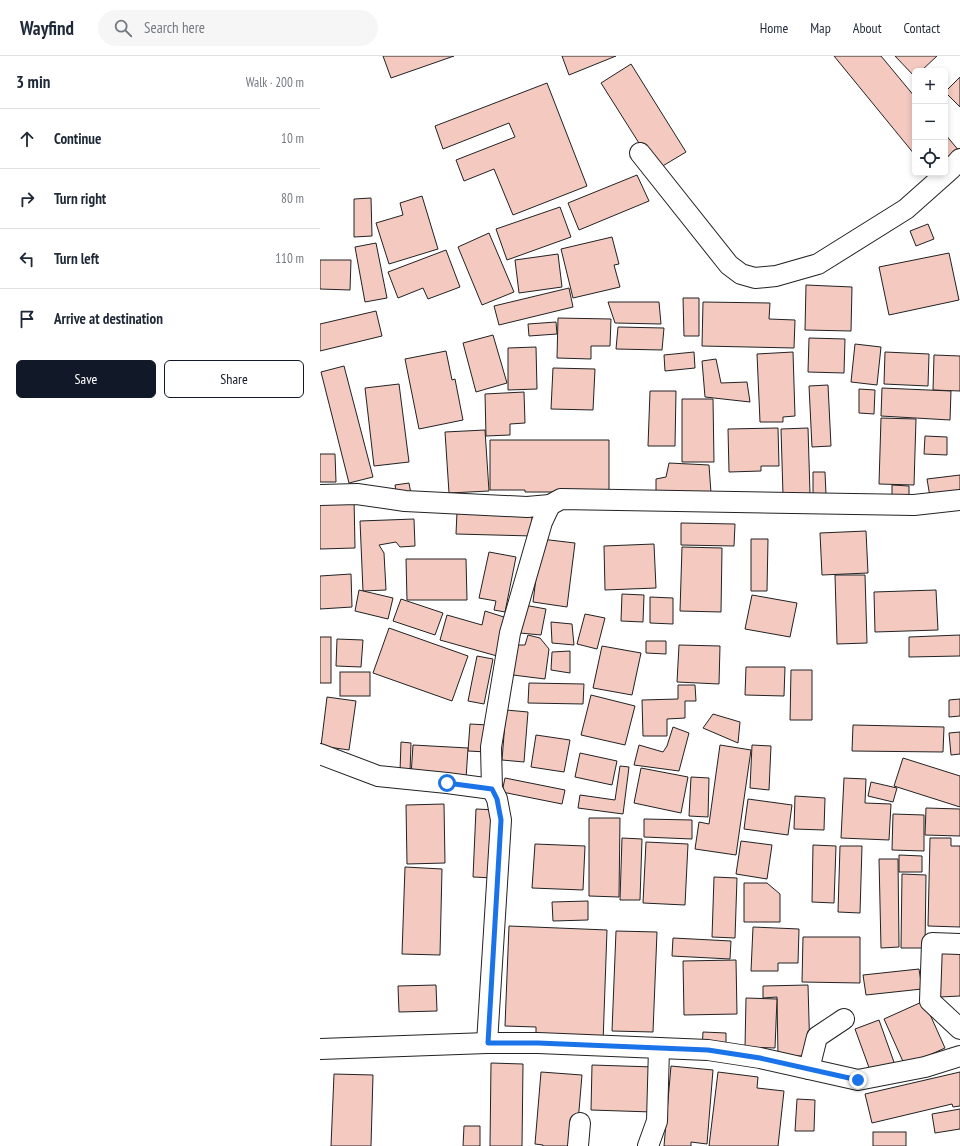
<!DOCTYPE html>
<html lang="en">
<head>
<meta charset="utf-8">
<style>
  body { margin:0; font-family:"PT Sans Narrow",sans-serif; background:#f6f6f7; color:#1f2937 }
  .controls { position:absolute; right:12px; top:12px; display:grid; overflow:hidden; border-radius:6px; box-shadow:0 2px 6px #0003 }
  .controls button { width:36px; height:36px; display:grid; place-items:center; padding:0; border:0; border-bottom:1px solid #e0e1e3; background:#fff; color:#1f2937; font:20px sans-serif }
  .stop { position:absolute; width:12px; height:12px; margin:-9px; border:3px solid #1a73e8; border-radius:50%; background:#fff }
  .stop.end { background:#1a73e8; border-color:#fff; box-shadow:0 1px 4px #0008 }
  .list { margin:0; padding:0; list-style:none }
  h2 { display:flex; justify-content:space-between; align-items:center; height:52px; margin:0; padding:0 16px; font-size:17px }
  h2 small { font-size:13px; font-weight:400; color:#747a83 }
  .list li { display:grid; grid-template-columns:26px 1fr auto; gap:12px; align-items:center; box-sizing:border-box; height:60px; padding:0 16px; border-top:1px solid #e0e1e3 }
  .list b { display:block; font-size:15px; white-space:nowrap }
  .list em { font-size:13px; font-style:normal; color:#747a83 }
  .actions { display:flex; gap:8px; padding:12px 16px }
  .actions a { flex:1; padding:9px 0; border:1px solid #111827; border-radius:6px; text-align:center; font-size:14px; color:#111827 }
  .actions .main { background:#111827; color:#fff }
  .icon { flex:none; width:22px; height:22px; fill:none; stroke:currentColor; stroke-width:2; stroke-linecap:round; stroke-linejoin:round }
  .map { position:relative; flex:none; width:640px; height:1090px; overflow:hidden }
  header { display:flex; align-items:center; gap:24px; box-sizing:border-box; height:56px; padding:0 20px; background:#fff; border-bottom:1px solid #e0e1e3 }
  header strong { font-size:19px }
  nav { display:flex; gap:22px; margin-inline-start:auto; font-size:14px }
  .search { width:280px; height:36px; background:#f6f6f7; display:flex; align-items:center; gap:10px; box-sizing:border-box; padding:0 14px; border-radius:22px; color:#747a83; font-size:15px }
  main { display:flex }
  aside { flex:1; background:#fff }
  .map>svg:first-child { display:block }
  .building { fill:#f3c9c0; stroke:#222 }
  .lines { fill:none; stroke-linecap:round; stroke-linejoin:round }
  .minor-casing { stroke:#222; stroke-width:22 }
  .minor { stroke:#fff; stroke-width:20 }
  .route { stroke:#1a73e8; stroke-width:5 }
</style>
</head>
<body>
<header>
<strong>Wayfind</strong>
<div class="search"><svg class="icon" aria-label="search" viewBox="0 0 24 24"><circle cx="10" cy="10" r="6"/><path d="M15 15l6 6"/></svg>Search here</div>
<nav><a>Home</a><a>Map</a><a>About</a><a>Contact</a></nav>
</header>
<main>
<aside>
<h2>3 min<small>Walk · 200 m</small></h2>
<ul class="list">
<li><svg class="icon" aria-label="ahead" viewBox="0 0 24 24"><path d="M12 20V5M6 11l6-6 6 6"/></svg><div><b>Continue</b></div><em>10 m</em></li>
<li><svg class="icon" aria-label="right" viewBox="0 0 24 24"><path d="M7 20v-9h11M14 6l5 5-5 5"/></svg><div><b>Turn right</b></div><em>80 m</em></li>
<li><svg class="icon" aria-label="left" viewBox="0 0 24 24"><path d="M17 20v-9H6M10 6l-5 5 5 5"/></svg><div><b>Turn left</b></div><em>110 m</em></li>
<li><svg class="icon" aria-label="arrive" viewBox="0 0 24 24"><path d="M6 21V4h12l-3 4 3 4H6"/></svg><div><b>Arrive at destination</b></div></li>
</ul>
<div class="actions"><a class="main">Save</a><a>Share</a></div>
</aside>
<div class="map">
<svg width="640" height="1090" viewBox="0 0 640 1090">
  <rect width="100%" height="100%" fill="#fff"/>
  <g class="building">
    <path d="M63,0H134L71,22Z"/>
    <path d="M242,0H296L249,19Z"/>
    <path d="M514,0H561L595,41V99Z"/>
    <path d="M575,0H617L601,15H595V21Z"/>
    <path d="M311,8L366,96L336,114L281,27Z"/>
    <path d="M640,21V51L625,36Z"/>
    <path d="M227,27L267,130L193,159L174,113L144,125L136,104L195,81L189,67L123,93L115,70Z"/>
    <path d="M625,78L640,96L625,110Z"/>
    <path d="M317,119L329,145L259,174L248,147Z"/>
    <path d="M102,140L118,193L69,208L56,167L83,159L80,147Z"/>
    <path d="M51,142L52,180L34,181V143Z"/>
    <path d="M240,151L251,181L187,204L176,173Z"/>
    <path d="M608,168L614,183L596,190L590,175Z"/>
    <path d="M169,177L194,236L162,249L138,191Z"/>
    <path d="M292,181L299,208L294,209L300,231L253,242L241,193Z"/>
    <path d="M56,187L67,242L45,246L35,191Z"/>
    <path d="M126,194L140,231L108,243L103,232L78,242L68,216Z"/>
    <path d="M629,197L639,244L569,259L559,211Z"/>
    <path d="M238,198L242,231L199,237L195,204Z"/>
    <path d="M0,204H31L30,234L0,233Z"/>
    <path d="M486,229L532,231L531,275L485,274Z"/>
    <path d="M249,232L253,251L179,269L174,250Z"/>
    <path d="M363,242H379V280H364Z"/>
    <path d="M288,246H339L341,268L295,267Z"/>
    <path d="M383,246L450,247L449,263L475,264L474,292L382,290Z"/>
    <path d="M56,255L62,280L0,295V268Z"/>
    <path d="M238,262L291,263L290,290H271V303L237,302Z"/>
    <path d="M236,266L237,278L209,280L208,268Z"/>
    <path d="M298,271L344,272L342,294L296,293Z"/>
    <path d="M173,279L187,327L156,336L143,287Z"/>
    <path d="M489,282L525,283L524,317L488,316Z"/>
    <path d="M535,288L561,291L557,329L531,326Z"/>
    <path d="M216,291L217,333L188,334V292Z"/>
    <path d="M126,295L132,324L135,323L143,364L99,373L85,303Z"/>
    <path d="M374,296L375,312L345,315L344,299Z"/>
    <path d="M473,296L475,360L463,361V366H440L437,298Z"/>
    <path d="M565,296L609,298L608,330L564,328Z"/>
    <path d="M614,299L640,300V335L613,334Z"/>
    <path d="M396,303L401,327L427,326L430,346L385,341L382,305Z"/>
    <path d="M24,310L53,421L29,427L1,316Z"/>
    <path d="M233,312L275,313L273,354L231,353Z"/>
    <path d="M79,328L89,406L54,410L45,332Z"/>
    <path d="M508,329L511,390L492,391L489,330Z"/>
    <path d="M562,332L631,335L630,364L561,360Z"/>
    <path d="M539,333L555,334L554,358L539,357Z"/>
    <path d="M330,335H356L355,390H328Z"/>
    <path d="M204,336L205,367L190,368V379L166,380L165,338Z"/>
    <path d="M362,343H393L394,406H362Z"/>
    <path d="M561,362L596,363L594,429L559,428Z"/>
    <path d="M458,372L459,410H441V415L409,416L408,373Z"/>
    <path d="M488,372L490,438L463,439L461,373Z"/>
    <path d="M165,374L169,435L129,437L125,376Z"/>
    <path d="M605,380L627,381V399L604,398Z"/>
    <path d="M170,384H289V436H205V434H170Z"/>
    <path d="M0,398H15L16,426H0Z"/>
    <path d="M349,407L389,409L391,437L336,438V423L346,421Z"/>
    <path d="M493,416H505L506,438H493Z"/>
    <path d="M640,419V436L610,441L607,423Z"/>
    <path d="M89,427L91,438L77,441L75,429Z"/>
    <path d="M572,429L589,430V440H572Z"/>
    <path d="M34,441L35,492L0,493V442Z"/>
    <path d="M137,456L212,458V480L136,478Z"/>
    <path d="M94,463L95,490L80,491L76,486L59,489L64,497L66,534L43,535L40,465Z"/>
    <path d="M361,467L415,468L414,490L361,489Z"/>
    <path d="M546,475L548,517L502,519L500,477Z"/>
    <path d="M221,483L255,487L247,551L213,546Z"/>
    <path d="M431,483H448L447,535H431Z"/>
    <path d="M334,488L336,532L285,534L284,490Z"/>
    <path d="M362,491L402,492L401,556L360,555Z"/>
    <path d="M169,496L196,501L185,556L174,554L176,545L159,542Z"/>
    <path d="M86,503H146L147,544H87Z"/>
    <path d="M31,518L32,551L0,553V520Z"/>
    <path d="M515,519H545L547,587L517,588Z"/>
    <path d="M39,534L73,542L68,563L35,555Z"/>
    <path d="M616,534L618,574L555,576L554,536Z"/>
    <path d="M302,538L324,539L323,566L301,565Z"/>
    <path d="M432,539L477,547L470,581L425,573Z"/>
    <path d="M330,541L353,542V568L330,567Z"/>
    <path d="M81,543L123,557L115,579L73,565Z"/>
    <path d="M204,549L226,553L221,579L200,577Z"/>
    <path d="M165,555L187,562L177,600L120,584L127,559L162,569Z"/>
    <path d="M265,558L285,562L277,593L257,588Z"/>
    <path d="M231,566L252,568L254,589L232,587Z"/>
    <path d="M69,572L148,600L132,645L53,617Z"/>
    <path d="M208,579L220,582L229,593L225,623L193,619L197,589H205Z"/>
    <path d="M640,579V600L589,601V581Z"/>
    <rect x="0" y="581" width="11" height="46"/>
    <path d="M17,583L43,584L41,611L16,610Z"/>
    <path d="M326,585H346V598L326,597Z"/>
    <path d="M359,589L400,590L399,628L357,626Z"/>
    <path d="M282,590L321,597L312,639L273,632Z"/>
    <path d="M250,595V617L231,614L232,596Z"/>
    <path d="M157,600L173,603L164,648L148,645Z"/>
    <path d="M426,611H465L464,640L425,639Z"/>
    <path d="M471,614H492V664H470Z"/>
    <rect x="20" y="616" width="30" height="24"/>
    <path d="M209,627L264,628L263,648L208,647Z"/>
    <path d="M358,629H375L376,645H365V662L347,663V680H323L322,644L358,643Z"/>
    <path d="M271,639L315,650L305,689L261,679Z"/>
    <path d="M7,641L36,645L29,694L1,690Z"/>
    <path d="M640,643V660L629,661V644Z"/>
    <path d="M186,654L208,656L204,706L182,704Z"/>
    <path d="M393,658L420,666L418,687L383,672Z"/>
    <path d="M150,668L168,669L167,696L148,695Z"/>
    <path d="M533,669L624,671L623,696L532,695Z"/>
    <path d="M353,671L369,677L359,715L314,709L319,689L343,696L347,690Z"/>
    <path d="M640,676V698L631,699L629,677Z"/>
    <path d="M216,679L250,684L244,716L211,711Z"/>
    <path d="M81,686L91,687L90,717L80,716Z"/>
    <path d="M93,689L148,692L146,723L91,720Z"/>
    <path d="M400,689L431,694L416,799L375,793L379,766L389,768Z"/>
    <path d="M432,689L451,690L449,734L430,732Z"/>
    <path d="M260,697L297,705L292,729L255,721Z"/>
    <path d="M583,702L640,720V751L574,730Z"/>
    <path d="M300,710L309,711L303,758L258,752L260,739L295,744Z"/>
    <path d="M321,712L368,721L361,757L314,747Z"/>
    <path d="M371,721L389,722L388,761L369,760Z"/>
    <path d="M185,722L245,734L242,748L182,736Z"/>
    <path d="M524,722L546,723L545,747L571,748L569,784L521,782Z"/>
    <path d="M551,726L577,732L573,746L548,740Z"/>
    <path d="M475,740L505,742L504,774L474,773Z"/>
    <path d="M428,743L472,749L468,779L424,773Z"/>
    <path d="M124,748L125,807L87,808L86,749Z"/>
    <path d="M606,752L640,753V780L605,779Z"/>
    <path d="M156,753L177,754L174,822L153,821Z"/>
    <path d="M573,758L604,759V795L572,794Z"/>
    <path d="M269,762H300L299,841L269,840Z"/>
    <path d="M324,763L372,764V783L324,781Z"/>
    <path d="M302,782L322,783L320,844H300Z"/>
    <path d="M610,782H631V790H640V871L608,870Z"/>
    <path d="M421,785L452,789L447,823L416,818Z"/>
    <path d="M326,786L368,788L365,849L323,847Z"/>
    <path d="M215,788L265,790L263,834L212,832Z"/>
    <path d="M493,789L516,790L514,847L492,846Z"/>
    <path d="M520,790H542L540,857L518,856Z"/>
    <path d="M579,799L602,800V816H579Z"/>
    <path d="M559,803H578L579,891L561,892Z"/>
    <path d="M85,811L122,813L120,899L82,898Z"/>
    <path d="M582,818L606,819L605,892H581Z"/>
    <path d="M394,821L417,822L415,882L392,881Z"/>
    <path d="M424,827H447L460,838V866H424Z"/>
    <path d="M268,845V864L233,865L232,846Z"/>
    <path d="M189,870L287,874L283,987L216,984V971L185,970Z"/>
    <path d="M433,871L479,873L478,907H458V915H431Z"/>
    <path d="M296,875L337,876L333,976L292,975Z"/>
    <path d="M483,881H540V927L482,926Z"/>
    <path d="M353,882L411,885L410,903L352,900Z"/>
    <path d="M640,896V940L620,941L617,897Z"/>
    <path d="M416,904L417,958L364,959L363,905Z"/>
    <path d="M599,913L602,933L546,939L543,919Z"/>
    <path d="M116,929L117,955L79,956L78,930Z"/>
    <path d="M488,929L490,1000H458L457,941L443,942V930Z"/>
    <path d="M426,942L457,943L455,992L425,991Z"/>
    <path d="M604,945L625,992L585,1010L564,963Z"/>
    <path d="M559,964L575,1009L551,1017L535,973Z"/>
    <path d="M383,976L406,977V994H382Z"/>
    <path d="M171,1007L203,1008L202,1090H170Z"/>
    <path d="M272,1009L334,1011L332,1056L271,1054Z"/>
    <path d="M351,1010L393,1014L387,1088L371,1086V1090H344Z"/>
    <path d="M221,1016L262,1019L256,1090H223V1089L215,1088Z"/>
    <path d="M398,1016L438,1021L437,1032L464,1035L458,1090H389Z"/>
    <path d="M640,1016V1050L633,1051L632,1048L552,1067L545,1038Z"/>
    <path d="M14,1018L53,1019L51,1090H11Z"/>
    <path d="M477,1043L495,1044L494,1075H475Z"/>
    <path d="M640,1053V1073L615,1077L612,1058Z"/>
    <path d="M144,1070H160V1090H143Z"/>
    <rect x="553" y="1076" width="33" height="14"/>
  </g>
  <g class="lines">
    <defs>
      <g id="minor">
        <path d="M320,97L409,209L421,218L435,222L456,220L498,208L586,153L631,113L640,103"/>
        <path d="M0,439L37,438L85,445L207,451L230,449L241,443L594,449L640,444"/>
        <path d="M0,698L58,720L127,727L172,733"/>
        <path d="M640,888L612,887L610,945L640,973"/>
        <path d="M167,987L181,764L177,743L172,733L171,691L190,577L222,466L230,449"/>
        <path d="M0,993L167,987H218L388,994L440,1002L538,1024L605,1011L640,1000"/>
        <path d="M489,1013L497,981L524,963"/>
        <path d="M258,1090L260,1067"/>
        <path d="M328,1090L337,1065L339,992"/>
      </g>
    </defs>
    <use href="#minor" class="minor-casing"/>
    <use href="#minor" class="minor"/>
  </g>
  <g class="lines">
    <path class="route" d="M127,727L172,733L177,743L181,764L168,987H218L388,994L440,1002L538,1024"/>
  </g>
</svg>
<div class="controls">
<button>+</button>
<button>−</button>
<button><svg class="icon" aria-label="locate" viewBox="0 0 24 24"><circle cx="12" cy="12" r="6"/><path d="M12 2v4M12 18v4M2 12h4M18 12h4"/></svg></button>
</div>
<div class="stop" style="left:127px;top:727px"></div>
<div class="stop end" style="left:538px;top:1024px"></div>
</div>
</main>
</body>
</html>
